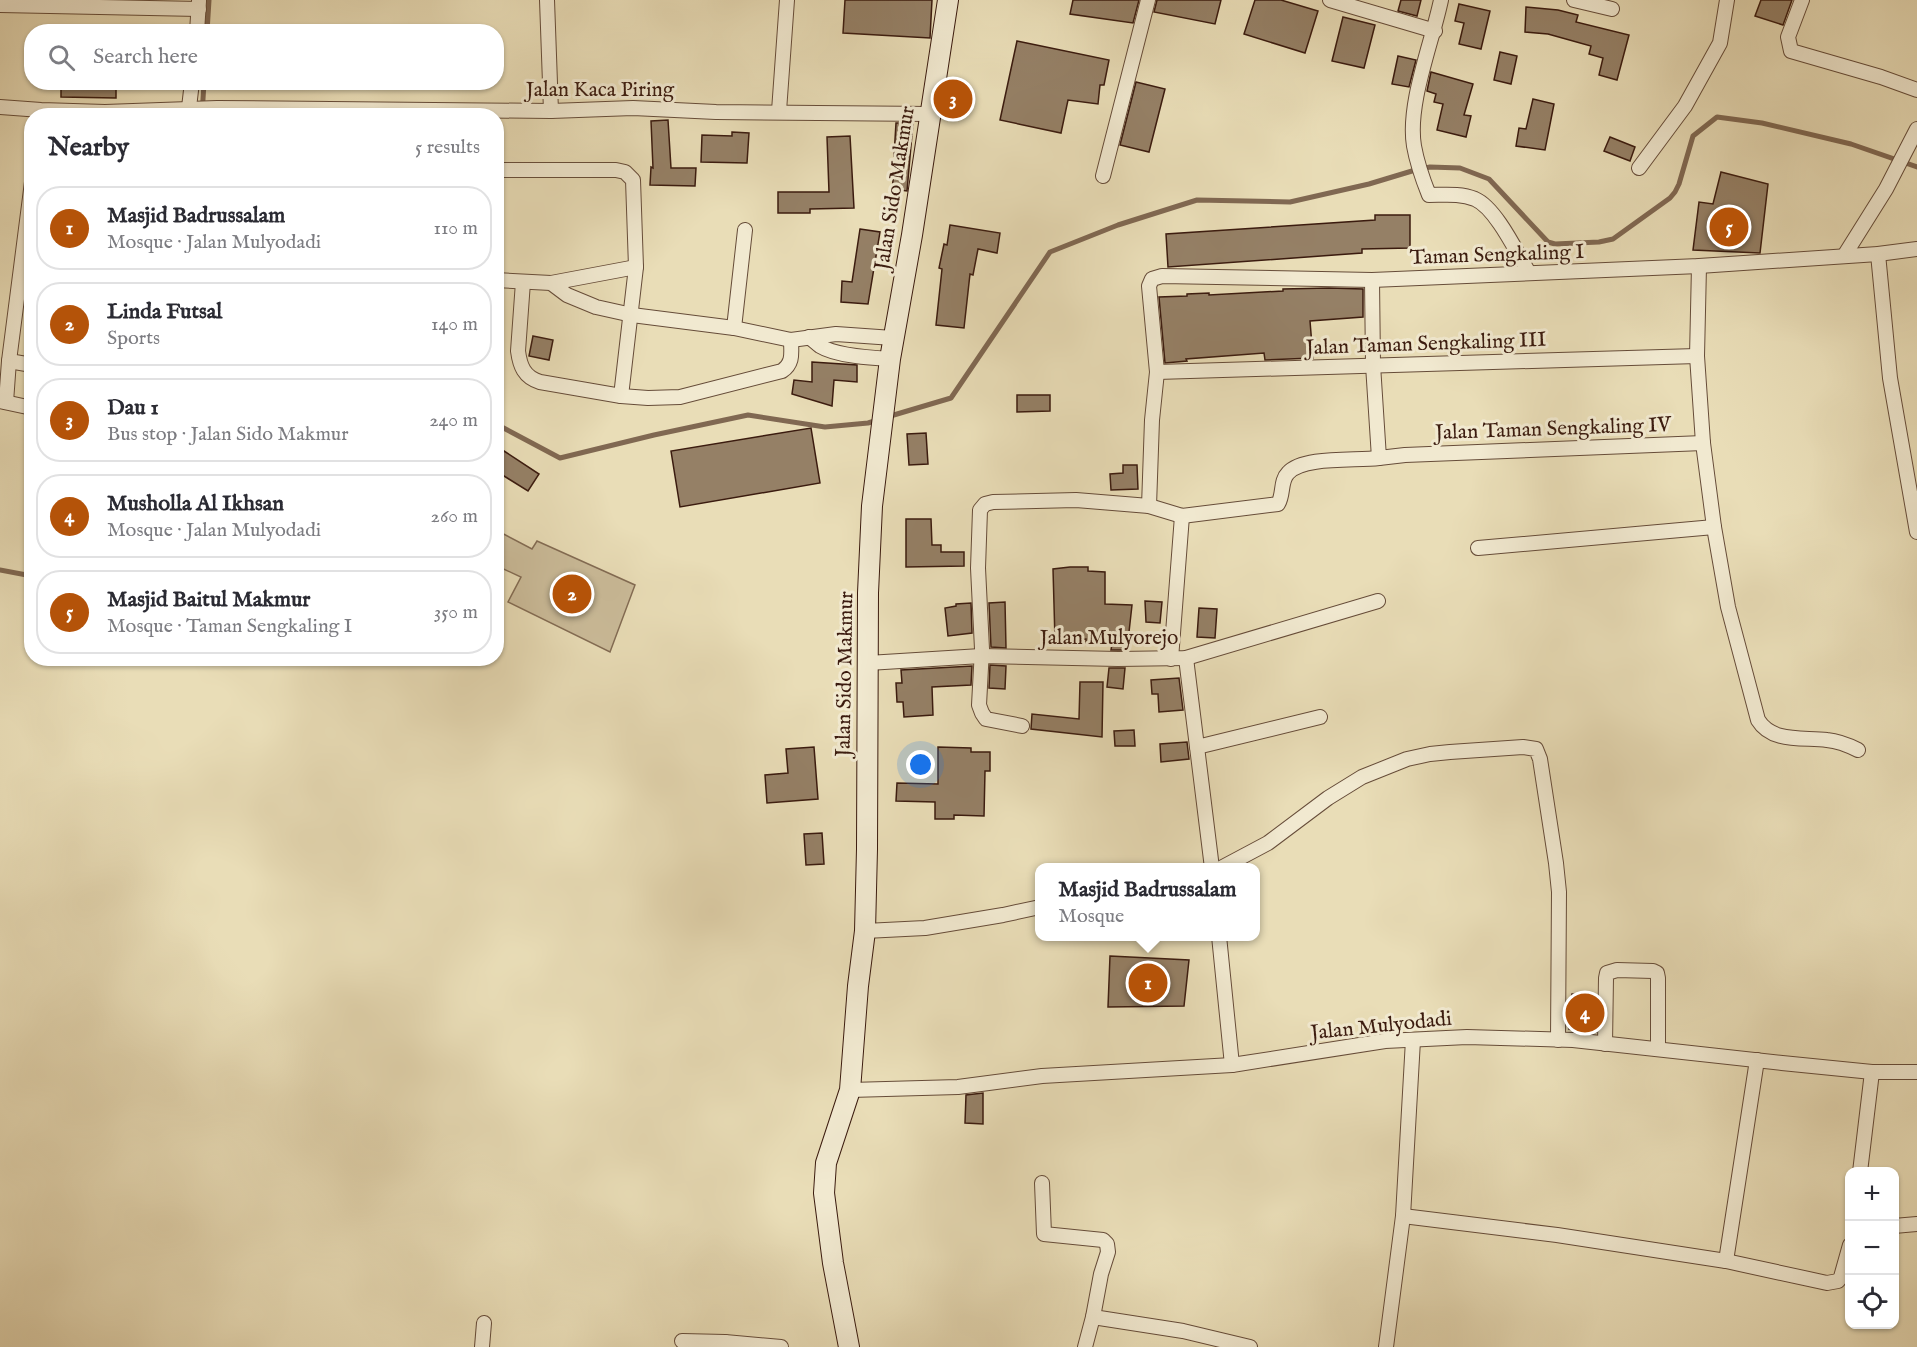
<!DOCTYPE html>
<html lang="en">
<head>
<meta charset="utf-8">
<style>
  body { margin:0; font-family:"IM FELL English",serif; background:#f2f2f3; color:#2b2b33 }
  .controls { position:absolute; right:18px; bottom:18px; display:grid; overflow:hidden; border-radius:12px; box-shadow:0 2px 4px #0004 }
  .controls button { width:54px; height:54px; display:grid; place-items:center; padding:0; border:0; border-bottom:2px solid #e1e1e2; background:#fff; color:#2b2b33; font:30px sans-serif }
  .you { position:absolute; left:921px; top:765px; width:21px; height:21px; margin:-15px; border:4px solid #fff; border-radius:50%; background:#1a73e8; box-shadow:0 0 0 9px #1a73e833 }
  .badge { display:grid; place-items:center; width:39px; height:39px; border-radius:50%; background:#b45309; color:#fff; font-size:20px; font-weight:700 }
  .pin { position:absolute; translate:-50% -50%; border:3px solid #fff; box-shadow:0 2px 6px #0006 }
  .popup { position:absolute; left:1035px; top:863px; width:225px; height:78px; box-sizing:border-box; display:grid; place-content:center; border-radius:12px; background:#fff; filter:drop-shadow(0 2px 4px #0005); font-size:20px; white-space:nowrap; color:#7c7c81 }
  .popup b { font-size:22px; color:#2b2b33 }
  .popup::after { content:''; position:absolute; left:50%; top:100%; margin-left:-12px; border:12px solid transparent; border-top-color:#fff }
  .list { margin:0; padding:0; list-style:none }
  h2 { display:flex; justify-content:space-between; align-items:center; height:78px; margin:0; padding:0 24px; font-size:26px }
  h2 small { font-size:20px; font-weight:400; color:#7c7c81 }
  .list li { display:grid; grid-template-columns:39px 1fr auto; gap:18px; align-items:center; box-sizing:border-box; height:84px; margin:0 12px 12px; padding:0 12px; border:2px solid #e1e1e2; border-radius:24px }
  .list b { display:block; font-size:22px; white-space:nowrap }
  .list p { margin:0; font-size:20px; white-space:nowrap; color:#7c7c81 }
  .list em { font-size:20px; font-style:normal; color:#7c7c81 }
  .icon { flex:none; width:33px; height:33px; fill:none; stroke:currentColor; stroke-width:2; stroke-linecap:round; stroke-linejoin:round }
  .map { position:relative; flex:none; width:1917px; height:1347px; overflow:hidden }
  .search { position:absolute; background:#fff; box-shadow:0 2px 4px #0004; left:24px; top:24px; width:480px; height:66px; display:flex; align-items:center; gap:15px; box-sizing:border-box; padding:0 21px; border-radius:24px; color:#7c7c81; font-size:22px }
  .panel { position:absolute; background:#fff; box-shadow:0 2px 4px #0004; left:24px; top:108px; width:480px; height:558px; border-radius:24px }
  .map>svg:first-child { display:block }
  .green { fill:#cbbc9a; stroke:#836c54; stroke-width:1.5 }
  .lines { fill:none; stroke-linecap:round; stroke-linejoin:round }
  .stream { stroke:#806852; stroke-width:5 }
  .building { fill:#958066; stroke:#3b1b0f; stroke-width:1.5 }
  .minor-casing { stroke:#664c39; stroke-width:16 }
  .secondary-casing { stroke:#3b1b0f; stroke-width:22 }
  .minor { stroke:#f1e9d0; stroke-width:14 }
  .secondary { stroke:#f1e9d0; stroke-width:20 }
  .labels { text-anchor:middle; stroke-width:6; stroke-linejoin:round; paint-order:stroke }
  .street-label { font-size:21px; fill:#3b1b0f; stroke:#f1e9d0 }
</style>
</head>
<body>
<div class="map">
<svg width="1917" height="1347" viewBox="0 0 1917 1347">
  <rect width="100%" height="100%" fill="#e9ddb7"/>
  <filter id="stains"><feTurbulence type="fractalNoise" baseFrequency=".00333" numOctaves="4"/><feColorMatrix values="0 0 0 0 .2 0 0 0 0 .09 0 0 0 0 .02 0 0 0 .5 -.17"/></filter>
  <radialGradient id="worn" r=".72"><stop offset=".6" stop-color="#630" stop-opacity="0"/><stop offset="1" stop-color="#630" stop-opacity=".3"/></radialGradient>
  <path class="green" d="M496,530L532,549L537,541L635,585L610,652L508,602L521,577L497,566Z"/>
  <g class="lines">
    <g class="stream">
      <path d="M207,32L209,0"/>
      <path d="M202,116L204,82"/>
      <path d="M887,417L951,398L1050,252L1118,225L1197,200L1290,202L1369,184L1412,171L1430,167L1460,168L1489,179L1548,242L1555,244L1599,242L1613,239L1670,198L1675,192L1679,184L1693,136L1717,117L1762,123L1851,144L1917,167"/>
      <path d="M496,424L560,458L654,435L748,415L825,427L868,423L878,420"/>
      <path d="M0,570L32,576"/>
    </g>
  </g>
  <g class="building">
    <path d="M845,0H932L930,38L843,33Z"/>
    <path d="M1073,0H1139L1133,23L1070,14Z"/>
    <path d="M1157,0H1221L1215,24L1154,12Z"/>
    <path d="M1255,0H1281L1318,11L1305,53L1244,34Z"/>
    <path d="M1401,0H1421L1417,16L1398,11Z"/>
    <path d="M1761,0H1792L1783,25L1755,16Z"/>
    <path d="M1459,4L1490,11L1481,49L1459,44L1464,23L1455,21Z"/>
    <path d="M1526,7L1558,10L1578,15L1576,22L1629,35L1617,80L1599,75L1603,58L1589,54L1591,46L1548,34L1525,32Z"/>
    <path d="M1343,17L1375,25L1364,68L1332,61Z"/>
    <path d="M1017,41L1109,60L1104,85H1100L1098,104L1068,100L1061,133L1000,120Z"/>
    <path d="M1500,52L1517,56L1511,84L1494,80Z"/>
    <path d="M1398,56L1416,60L1409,87L1392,84Z"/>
    <path d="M1431,72L1473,84L1464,115L1471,116L1466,137L1437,130L1443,104L1434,102L1436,94L1427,91Z"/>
    <path d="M61,82H116V98L61,97Z"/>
    <path d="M1136,82L1165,89L1149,152L1120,145Z"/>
    <path d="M1533,99L1554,104L1545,150L1516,146L1519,128L1526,129Z"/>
    <path d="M668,120L671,168H696L695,186L650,185L651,167L653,168L651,121Z"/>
    <path d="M896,123H913L907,191L892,189L896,156H894Z"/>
    <path d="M732,132L749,133L747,163L701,162L702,135L732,136Z"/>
    <path d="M850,136L854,208L810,209V213H778V192H829L827,137Z"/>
    <path d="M1610,137L1635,147L1630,161L1604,151Z"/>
    <path d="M1721,172L1768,184L1760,253L1693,250L1699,202L1713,204Z"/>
    <path d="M1375,215H1410V248L1362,249V253L1168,267L1166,234L1375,220Z"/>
    <path d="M950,225L1000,233L997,253L978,249L973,275L970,274L964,328L936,325L942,269L939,268L944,244L947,245Z"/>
    <path d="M860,229L880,232L868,304L841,302L842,281L852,282Z"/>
    <path d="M1329,288L1363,289V317L1310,321L1313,358L1265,360L1264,353L1186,359L1187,361L1165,363L1159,297L1187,296V294L1209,293V295L1283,291V289Z"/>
    <path d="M533,336L553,340L549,360L529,356Z"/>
    <path d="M812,362L857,365V382L834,380L832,406L792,394L794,380L812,382Z"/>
    <path d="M1017,395H1050V411L1017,412Z"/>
    <path d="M811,428L820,483L680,507L671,451Z"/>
    <path d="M926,433L928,464L909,465L907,434Z"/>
    <path d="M504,451L539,474L528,491L496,471V463Z"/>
    <path d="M1123,465H1137L1138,489L1111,490L1110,474L1123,473Z"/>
    <path d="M906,519H931L932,545H941V552H964V566L906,567Z"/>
    <path d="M1070,567H1088V571L1105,572V604L1132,605L1127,650H1111L1112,644L1086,643V639L1055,640L1053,569Z"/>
    <path d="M1145,601L1162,602L1160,623L1146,622Z"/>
    <path d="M1005,602L1006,648L991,647L989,603Z"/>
    <path d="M971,603L972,633L948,636L945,608L956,606V604Z"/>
    <path d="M1199,608L1217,609L1215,638L1197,637Z"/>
    <path d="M990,665L1006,666L1005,689L989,688Z"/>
    <path d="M972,666L971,685L932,687L933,715L904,717L903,702H897L896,683H902L901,670Z"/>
    <path d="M1109,668H1125L1123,689L1107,687Z"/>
    <path d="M1179,678L1183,710L1159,712L1158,694H1152L1151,680Z"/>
    <path d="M1080,682H1103L1102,737L1031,729L1032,714L1079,719Z"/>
    <path d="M1134,730L1135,746H1115L1114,731Z"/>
    <path d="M1187,742L1189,759L1161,762L1160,744Z"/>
    <path d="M814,747L818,799L767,803L765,775L788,773L786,749Z"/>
    <path d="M938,747L971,748V752H990V771H985L984,816L954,815V819H935V802L896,801L897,783L938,784Z"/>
    <path d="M822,833L824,864L806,865L804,834Z"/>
    <path d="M1110,956L1189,960L1184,1006L1108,1007Z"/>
    <path d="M1572,994L1597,997L1596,1032L1569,1029Z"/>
    <path d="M983,1093V1124L965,1123L966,1095Z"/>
  </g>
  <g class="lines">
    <defs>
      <g id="minor">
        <path d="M547,0L551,111"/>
        <path d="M1330,0L1435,31"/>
        <path d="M1441,0C1432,43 1407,104 1414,146C1417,163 1423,180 1429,195C1444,195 1460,193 1475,199C1496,208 1517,253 1529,273"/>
        <path d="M1574,0L1612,9"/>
        <path d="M1802,0L1788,37L1791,51L1881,77L1917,90"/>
        <path d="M0,5L199,9"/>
        <path d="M197,32L199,1"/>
        <path d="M0,107L41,110L105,112L217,108L551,111L633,108L716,112L930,114"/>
        <path d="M779,111L787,0"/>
        <path d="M188,116L192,82"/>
        <path d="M1639,168L1685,106L1720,43L1727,0"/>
        <path d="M496,170H616L625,172L633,180L636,267L621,396"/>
        <path d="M1103,176L1148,0"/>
        <path d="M1878,254L1890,378L1917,532"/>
        <path d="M1844,256L1886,189L1917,129"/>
        <path d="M1699,266L1697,356L1703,443L1714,527L1728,607L1758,720C1772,743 1803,737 1827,740C1838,741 1848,745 1858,750"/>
        <path d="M496,280L551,283L567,295L596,307L632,315L734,328L791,340L836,334L893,338"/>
        <path d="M1372,280L1373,365L1379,458L1405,455L1703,443"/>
        <path d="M523,282L518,351C520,366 524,377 540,382L621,396L648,398L680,397L782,371C794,363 791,352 791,340"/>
        <path d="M551,283L636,267"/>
        <path d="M734,328L745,230"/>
        <path d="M809,337C813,340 817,344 820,346C836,356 872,358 890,359"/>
        <path d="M9,361L32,365"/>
        <path d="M1157,372L1697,356"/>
        <path d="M0,401L32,408"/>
        <path d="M6,402L9,361L32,182"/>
        <path d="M1149,506L1152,420L1157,372L1149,286L1152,279L1162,276L1372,280L1699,266L1878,254L1917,249"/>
        <path d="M1478,548L1714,527"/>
        <path d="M1186,658L1212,868"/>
        <path d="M1171,659L1182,516"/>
        <path d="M868,663L981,656L1118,659L1186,658L1378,601"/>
        <path d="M1022,726L986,719L982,713L979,705L982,649L978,568L980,510L985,504L993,502L1076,500L1149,506L1182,516L1278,504C1284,494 1280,481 1288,473C1303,456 1355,461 1379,458"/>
        <path d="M1197,747L1320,717"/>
        <path d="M1221,868L1268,843L1328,798L1362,777L1407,759L1430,754L1450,752L1523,747L1536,749L1540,759L1556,863L1559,892L1558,1040"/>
        <path d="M865,931L925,928L1003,915L1040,907"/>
        <path d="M1219,936L1232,1065"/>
        <path d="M1605,1044L1606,978L1607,973L1617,970L1653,971L1657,973L1658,978V1048"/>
        <path d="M850,1090L958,1087L1042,1076L1232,1065L1385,1041L1467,1037L1573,1040L1782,1063L1872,1072H1917"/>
        <path d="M1860,1172L1872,1072"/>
        <path d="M1042,1183L1044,1234L1103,1240L1107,1244L1108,1252L1101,1274L1093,1317L1085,1347"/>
        <path d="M1403,1216L1557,1235L1726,1261L1827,1283L1838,1281L1841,1277L1850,1245"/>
        <path d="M1894,1226L1917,1224"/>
        <path d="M1726,1261L1757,1060"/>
        <path d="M1093,1317L1183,1331L1250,1347"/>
        <path d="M682,1341L725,1342"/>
        <path d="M482,1347L484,1323"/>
        <path d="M724,1347L725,1342L781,1347"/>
        <path d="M1386,1347L1403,1216L1413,1040"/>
      </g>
      <path id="secondary" d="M849,1347L833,1263L824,1193L826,1163L850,1090L858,986L865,931L867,849L868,593L872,506L890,359L912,235L948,0"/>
    </defs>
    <use href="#minor" class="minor-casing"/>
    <use href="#secondary" class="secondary-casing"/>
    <use href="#minor" class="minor"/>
    <use href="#secondary" class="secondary"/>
  </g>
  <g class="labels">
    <g class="street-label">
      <text x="600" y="96">Jalan Kaca Piring</text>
      <text transform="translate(894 188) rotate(-81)" y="7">Jalan Sido Makmur</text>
      <text transform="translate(1497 254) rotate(-2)" y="7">Taman Sengkaling I</text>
      <text transform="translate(1426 343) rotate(-2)" y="7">Jalan Taman Sengkaling III</text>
      <text transform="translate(1553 428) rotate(-2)" y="7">Jalan Taman Sengkaling IV</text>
      <text x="1109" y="644">Jalan Mulyorejo</text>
      <text transform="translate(844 674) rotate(-89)" y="7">Jalan Sido Makmur</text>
      <text transform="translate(1381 1025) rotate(-6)" y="7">Jalan Mulyodadi</text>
    </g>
  </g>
  <rect width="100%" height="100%" filter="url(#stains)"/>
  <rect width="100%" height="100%" fill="url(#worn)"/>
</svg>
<div class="controls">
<button>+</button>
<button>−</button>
<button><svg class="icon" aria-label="locate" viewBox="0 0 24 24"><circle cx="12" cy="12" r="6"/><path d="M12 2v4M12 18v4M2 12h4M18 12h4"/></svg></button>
</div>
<div class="you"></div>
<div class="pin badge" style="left:1148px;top:983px">1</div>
<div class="popup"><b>Masjid Badrussalam</b>Mosque</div>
<div class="pin badge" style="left:572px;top:594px">2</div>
<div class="pin badge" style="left:953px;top:99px">3</div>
<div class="pin badge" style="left:1585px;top:1013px">4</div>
<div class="pin badge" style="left:1729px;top:227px">5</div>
<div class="search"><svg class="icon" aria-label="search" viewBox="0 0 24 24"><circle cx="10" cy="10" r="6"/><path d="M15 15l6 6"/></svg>Search here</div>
<section class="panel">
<h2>Nearby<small>5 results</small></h2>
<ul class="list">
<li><span class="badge">1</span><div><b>Masjid Badrussalam</b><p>Mosque · Jalan Mulyodadi</p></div><em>110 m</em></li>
<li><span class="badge">2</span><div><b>Linda Futsal</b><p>Sports</p></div><em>140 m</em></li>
<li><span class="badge">3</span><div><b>Dau 1</b><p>Bus stop · Jalan Sido Makmur</p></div><em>240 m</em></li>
<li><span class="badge">4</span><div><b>Musholla Al Ikhsan</b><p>Mosque · Jalan Mulyodadi</p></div><em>260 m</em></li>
<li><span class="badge">5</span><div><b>Masjid Baitul Makmur</b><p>Mosque · Taman Sengkaling I</p></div><em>350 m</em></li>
</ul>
</section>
</div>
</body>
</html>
